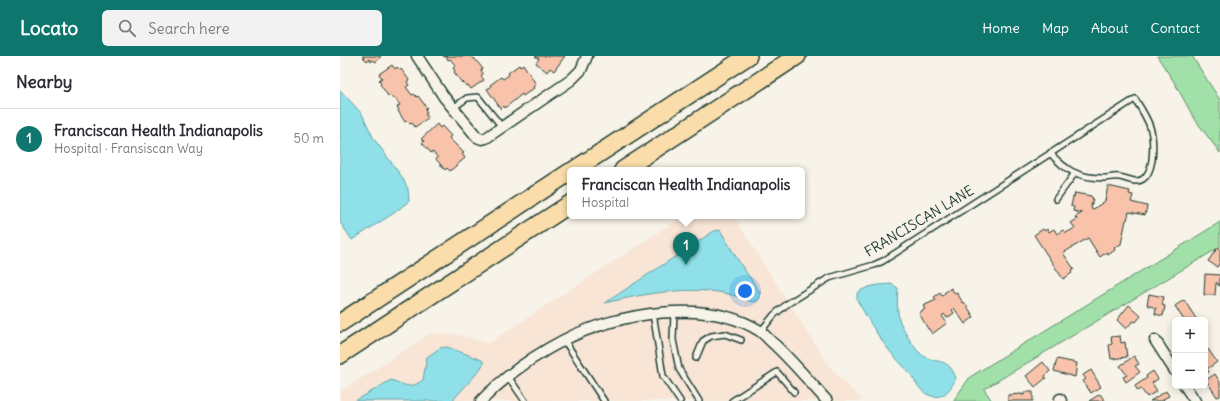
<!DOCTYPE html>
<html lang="en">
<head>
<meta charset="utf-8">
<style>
  body { margin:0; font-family:Delius,sans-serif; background:#f2f2f3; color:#2b2b33 }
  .controls { position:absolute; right:12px; bottom:12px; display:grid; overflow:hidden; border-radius:6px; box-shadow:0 2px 10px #0003 }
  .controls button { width:36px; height:36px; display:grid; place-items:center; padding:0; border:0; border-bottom:1px solid #e1e1e2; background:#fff; color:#2b2b33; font:20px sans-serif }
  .you { position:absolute; left:405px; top:235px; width:14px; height:14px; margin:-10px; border:3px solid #fff; border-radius:50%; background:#1a73e8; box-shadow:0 0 0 6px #1a73e833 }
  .badge { display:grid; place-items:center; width:26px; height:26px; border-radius:50%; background:#0f766e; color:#fff; font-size:13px; font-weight:700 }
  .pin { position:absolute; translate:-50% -33px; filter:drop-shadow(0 1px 2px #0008) }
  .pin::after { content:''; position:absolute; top:21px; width:14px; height:12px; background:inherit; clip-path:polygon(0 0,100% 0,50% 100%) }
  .popup { position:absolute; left:227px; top:111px; width:238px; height:52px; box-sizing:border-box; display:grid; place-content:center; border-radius:6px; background:#fff; filter:drop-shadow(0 1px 3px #0005); font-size:13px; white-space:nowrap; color:#7c7c81 }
  .popup b { font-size:15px; color:#2b2b33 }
  .popup::after { content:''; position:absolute; left:50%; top:100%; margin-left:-8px; border:8px solid transparent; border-top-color:#fff }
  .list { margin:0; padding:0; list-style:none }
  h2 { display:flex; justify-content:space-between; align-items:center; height:52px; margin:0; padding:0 16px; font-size:17px }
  h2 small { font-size:13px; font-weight:400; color:#7c7c81 }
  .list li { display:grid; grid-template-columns:26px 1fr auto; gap:12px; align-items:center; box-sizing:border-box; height:60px; padding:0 16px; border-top:1px solid #e1e1e2 }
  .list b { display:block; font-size:15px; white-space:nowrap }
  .list p { margin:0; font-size:13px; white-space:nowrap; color:#7c7c81 }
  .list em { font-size:13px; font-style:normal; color:#7c7c81 }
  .icon { flex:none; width:22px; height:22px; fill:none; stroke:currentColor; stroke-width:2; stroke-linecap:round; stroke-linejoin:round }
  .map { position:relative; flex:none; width:880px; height:345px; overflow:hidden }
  header { display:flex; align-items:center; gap:24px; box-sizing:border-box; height:56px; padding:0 20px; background:#0f766e; color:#fff }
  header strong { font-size:19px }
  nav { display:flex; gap:22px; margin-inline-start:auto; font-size:14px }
  .search { width:280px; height:36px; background:#f2f2f3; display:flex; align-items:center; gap:10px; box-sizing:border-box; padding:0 14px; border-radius:6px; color:#7c7c81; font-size:15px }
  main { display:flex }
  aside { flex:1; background:#fff }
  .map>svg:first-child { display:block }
  .built { fill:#f8e5d6 }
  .green { fill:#a1e0a8; stroke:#608e6e }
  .water { fill:#90e0ea; stroke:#639fa1 }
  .building { fill:#f9c3ab; stroke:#1f3d34 }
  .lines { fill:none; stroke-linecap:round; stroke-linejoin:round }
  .service-casing { stroke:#1f3d34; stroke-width:8 }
  .minor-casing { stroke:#1f3d34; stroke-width:13 }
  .motorway-casing { stroke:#1f3d34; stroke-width:20 }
  .service { stroke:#f7f3e8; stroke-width:5 }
  .minor { stroke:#f7f3e8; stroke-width:10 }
  .motorway { stroke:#faddab; stroke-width:17 }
  .labels { text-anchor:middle; stroke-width:3.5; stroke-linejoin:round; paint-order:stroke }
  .street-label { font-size:14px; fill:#1f3d34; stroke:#f7f3e8 }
</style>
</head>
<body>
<header>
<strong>Locato</strong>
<div class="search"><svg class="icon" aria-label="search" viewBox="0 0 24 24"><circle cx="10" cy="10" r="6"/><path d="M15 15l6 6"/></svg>Search here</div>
<nav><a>Home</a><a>Map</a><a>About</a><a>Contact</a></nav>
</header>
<main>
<aside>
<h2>Nearby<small></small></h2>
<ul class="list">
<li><span class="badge">1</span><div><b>Franciscan Health Indianapolis</b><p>Hospital · Fransiscan Way</p></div><em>50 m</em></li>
</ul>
</aside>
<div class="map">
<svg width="880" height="345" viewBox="0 0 880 345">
  <rect width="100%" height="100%" fill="#f7f3e8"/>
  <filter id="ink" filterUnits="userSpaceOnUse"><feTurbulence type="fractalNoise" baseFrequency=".025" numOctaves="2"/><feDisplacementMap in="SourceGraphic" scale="8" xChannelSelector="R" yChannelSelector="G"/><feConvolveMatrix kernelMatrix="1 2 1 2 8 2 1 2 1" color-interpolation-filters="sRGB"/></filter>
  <g filter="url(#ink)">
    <path class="built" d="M343,160H393L489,310L523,345H0V336L91,277L118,279L149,287Z"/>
    <g class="green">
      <path d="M817,0H852L880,44V97L854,62L834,26Z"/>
      <path d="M880,166V191L644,333L652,345H613L630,321Z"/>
    </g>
    <g class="water">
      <path d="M0,34L22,58L34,83L62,121L68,133L69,145L54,157L12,184L0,166Z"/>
      <path d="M380,174L401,209L420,236V242L417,245L413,246C403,243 394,239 384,237C345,230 303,238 265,247L374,175Z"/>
      <path d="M551,228L558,232C557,242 557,253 559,263C562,272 574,293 582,299C597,309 608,300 616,322C611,333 603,345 589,339C580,336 576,326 571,319C564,310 555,302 548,293C536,278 527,261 517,244V237C528,229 539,229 551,228Z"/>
      <path d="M107,291L142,304L144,307L138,316L112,345H15L51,324C66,329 69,334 83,324L87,301L100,292Z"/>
    </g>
    <g class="building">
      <path d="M22,0H41L36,6L33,4L31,6L29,3L27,5Z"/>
      <path d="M103,0H131L133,3L134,2L143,13L141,14L143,18L141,20L144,24L131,33L128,29L126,30L123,26L122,27L114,16L115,15L113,12L116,10L110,3L108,4L106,0L104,1Z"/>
      <path d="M195,0H225L214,15L210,12L207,16L196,7L199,3Z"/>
      <path d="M183,8L196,28L193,31L194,32L183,40L182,38L165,52L164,50L161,53L147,33L151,31L150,29L161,21L163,23L169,19L168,17L179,9L180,11Z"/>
      <path d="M52,9L55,13L57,11L60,14L61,13L69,24L67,26L69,29L66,31L72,39L74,38L77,41L78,40L87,52L85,53L87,57L85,58L88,62L75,71L72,67L70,68L67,65L65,66L58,55L59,54L57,51L60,49L54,41L53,43L50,39L48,40L40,28L41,27L39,24L42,22L39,18Z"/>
      <path d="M97,68L100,72L102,70L111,80L109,82L124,97L122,98L125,102L110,115L107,112L105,114L96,103L98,102L93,96L91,97L82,87L84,85L81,83Z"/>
      <path d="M768,130L790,135L789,138L793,139L791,146L807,150L805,159L789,156L787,164H786L781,188L774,192L775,194L768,199L767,196L760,201L748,182L723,197L734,213L731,215L732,217L723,223L694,179L703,173L705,175L707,173L709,176L714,173L717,178L723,174L726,177L735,172L731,167L737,163L735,161L742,157L733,155L734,151L731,150L733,141H734L735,137L751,140V141L753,142L751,151L752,154L765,145Z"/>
      <path d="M878,191L880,193V206L877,211L868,205Z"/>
      <path d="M865,218L880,219V230L878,229V227H876L875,239H864Z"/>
      <path d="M611,232L615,238L617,237L623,247L624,246L634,261L625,268L614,252L612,254L614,257L607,262L604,258L602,260L607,267L592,278L589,273H588L579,257L585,253L583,250L596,244L594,241L600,237L602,240L605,238L604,237Z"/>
      <path d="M809,238L824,241L822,249L825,250L823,260L815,258L816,252L807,249Z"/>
      <path d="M844,244L857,264H844L840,258L835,250Z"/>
      <path d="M789,249L801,260L796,266L794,265L792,266L786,273L777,264Z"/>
      <path d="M780,280L781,287L785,286L787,301L771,303L769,289L772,288L771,281Z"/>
      <path d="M868,293L877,306L867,313L869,316L865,318V296Z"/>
      <path d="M794,300L799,308L795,310L800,316L786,326L783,321L787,319L780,310Z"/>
      <path d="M717,303L737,307L735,321L714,315Z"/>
      <path d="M703,306L710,315L705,320L706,322L695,331L686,320Z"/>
      <path d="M751,314L761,331L751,337L743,325L746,323L743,319Z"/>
      <path d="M813,315L818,323L812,327L817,335L807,341L801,333L798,335L795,330L807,322L806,320Z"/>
      <path d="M875,318L880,326V340L877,341L866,324Z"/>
      <path d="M826,335L829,340L823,343L824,345H810Z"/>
      <path d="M684,336H693V345H668V339L682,338V339H684Z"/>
      <path d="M760,338L765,345H749Z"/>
    </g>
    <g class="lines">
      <defs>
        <g id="service">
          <path d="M113,52L127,42L138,41L162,71"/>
          <path d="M716,143L735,117"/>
          <path d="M334,256L333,284L339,313L359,345"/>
          <path d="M313,257L323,320L340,345"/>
          <path d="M421,275L434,259L447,248L489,222L534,209L543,205L795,43C810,66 815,76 812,104C811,110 809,119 803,123C795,128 787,122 779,121C774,120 769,122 764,122C739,122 726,115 710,97"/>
          <path d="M224,284L264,345"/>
          <path d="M356,302L363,285L371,280L385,278L401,284"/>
          <path d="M167,319L185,345"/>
          <path d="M392,345L437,316L454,336"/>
        </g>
        <g id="minor">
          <path d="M77,0L104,41L137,81L142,83L146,82L231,24L241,14L247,0"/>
          <path d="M815,284L835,315"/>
          <path d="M845,330L855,345"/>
          <path d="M720,343L721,345"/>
          <path d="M141,345C165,320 193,300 224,284C276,257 368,241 420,275C425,279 430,285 435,289C454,307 470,326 487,345"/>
        </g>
        <g id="motorway">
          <path d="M234,114L408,0"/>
          <path d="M283,114L457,0"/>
          <path d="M0,267L230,116"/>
          <path d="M0,299L230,148"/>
        </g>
      </defs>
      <use href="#service" class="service-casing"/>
      <use href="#minor" class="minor-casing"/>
      <use href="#motorway" class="motorway-casing"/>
      <use href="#service" class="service"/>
      <use href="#minor" class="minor"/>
      <use href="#motorway" class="motorway"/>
    </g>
  </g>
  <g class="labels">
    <g class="street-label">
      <text transform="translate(579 165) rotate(-31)" y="5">FRANCISCAN LANE</text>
    </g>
  </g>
</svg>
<div class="controls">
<button>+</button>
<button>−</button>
</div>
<div class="you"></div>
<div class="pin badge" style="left:346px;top:209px">1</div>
<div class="popup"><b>Franciscan Health Indianapolis</b>Hospital</div>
</div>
</main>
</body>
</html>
